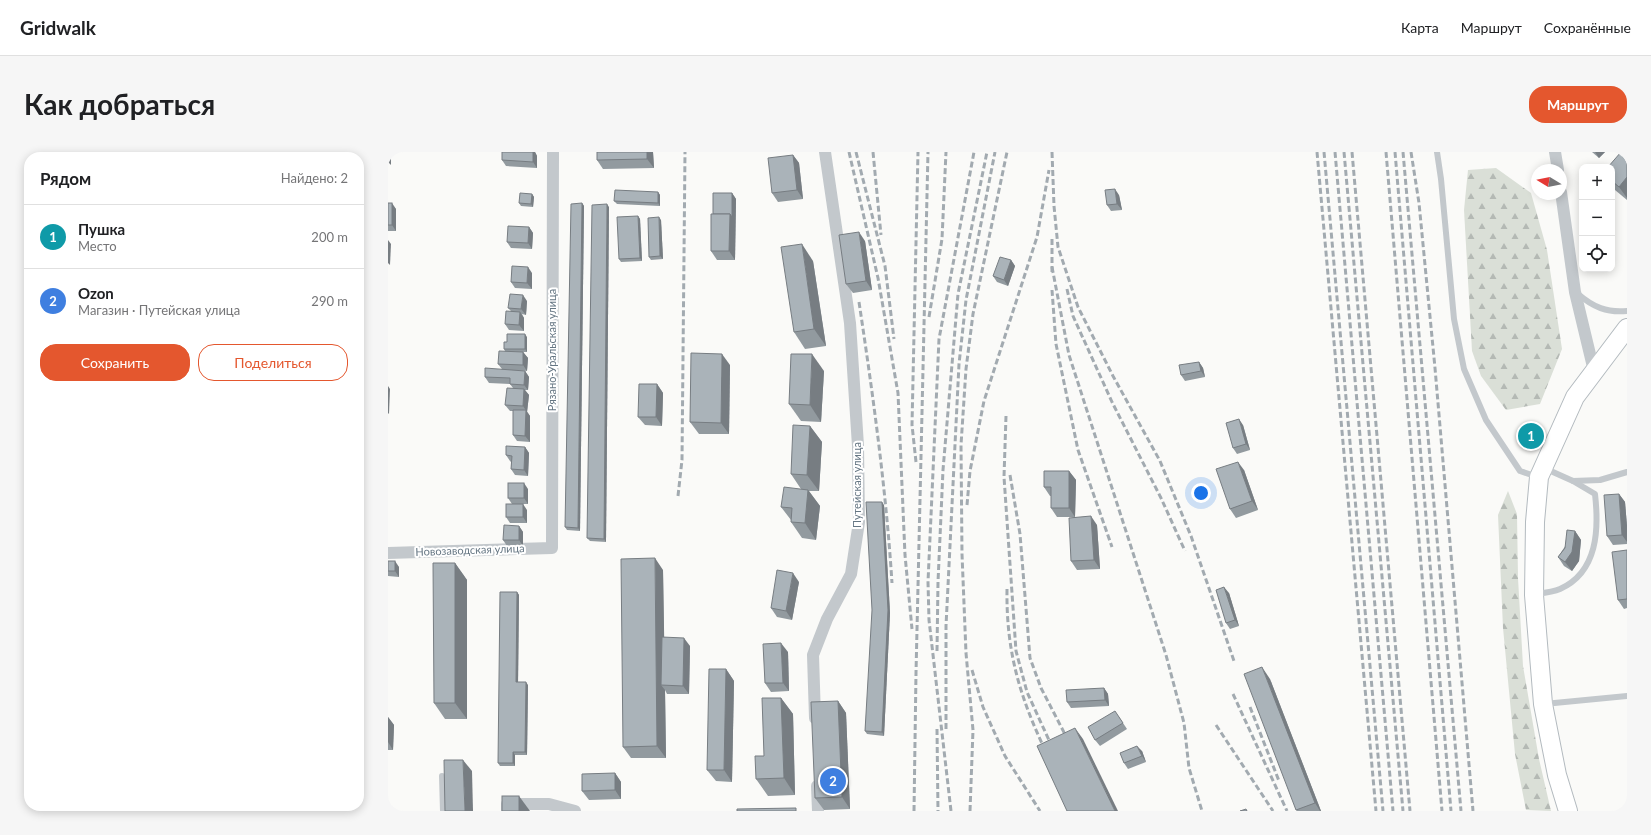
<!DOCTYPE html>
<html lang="ru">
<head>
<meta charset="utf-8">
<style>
  body { margin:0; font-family:Lato,sans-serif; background:#f6f6f6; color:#202124 }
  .controls { position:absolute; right:12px; top:12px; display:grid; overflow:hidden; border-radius:8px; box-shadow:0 2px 10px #0003 }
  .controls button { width:36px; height:36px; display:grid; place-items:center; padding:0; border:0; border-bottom:1px solid #e0e0e0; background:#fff; color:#202124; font:20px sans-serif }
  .compass { position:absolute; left:1143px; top:12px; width:36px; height:36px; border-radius:50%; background:#fff; box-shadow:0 2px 10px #0003; rotate:280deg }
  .you { position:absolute; left:813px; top:341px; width:14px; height:14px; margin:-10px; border:3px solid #fff; border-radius:50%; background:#1a73e8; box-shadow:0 0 0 6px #1a73e833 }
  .badge { display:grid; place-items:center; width:26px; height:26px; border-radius:50%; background:#e4572e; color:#fff; font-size:13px; font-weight:700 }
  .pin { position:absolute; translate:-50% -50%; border:2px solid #fff; box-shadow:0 1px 4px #0006 }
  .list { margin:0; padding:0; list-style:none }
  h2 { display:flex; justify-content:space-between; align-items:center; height:52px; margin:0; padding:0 16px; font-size:17px }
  h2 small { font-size:13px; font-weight:400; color:#757577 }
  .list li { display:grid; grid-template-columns:26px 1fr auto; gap:12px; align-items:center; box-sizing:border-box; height:64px; padding:0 16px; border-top:1px solid #e0e0e0 }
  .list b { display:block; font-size:15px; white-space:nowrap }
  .list p { margin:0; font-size:13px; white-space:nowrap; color:#757577 }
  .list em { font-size:13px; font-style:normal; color:#757577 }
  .actions { display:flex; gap:8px; padding:12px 16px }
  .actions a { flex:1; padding:9px 0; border:1px solid #e4572e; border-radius:16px; text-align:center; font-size:14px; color:#e4572e }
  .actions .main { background:#e4572e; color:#fff }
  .icon { flex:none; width:22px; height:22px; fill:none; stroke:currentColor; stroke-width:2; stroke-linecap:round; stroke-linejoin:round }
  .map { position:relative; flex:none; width:1239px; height:659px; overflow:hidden; border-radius:16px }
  header { display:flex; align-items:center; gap:24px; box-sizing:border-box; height:56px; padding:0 20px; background:#fff; border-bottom:1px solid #e0e0e0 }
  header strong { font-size:19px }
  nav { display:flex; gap:22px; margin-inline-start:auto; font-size:14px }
  .intro { display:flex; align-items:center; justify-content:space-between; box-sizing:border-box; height:96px; padding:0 24px }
  h1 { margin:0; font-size:28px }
  .button { padding:10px 18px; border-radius:16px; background:#e4572e; color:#fff; font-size:14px; font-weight:700 }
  main { display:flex; gap:24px; padding:0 24px }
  aside { flex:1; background:#fff; border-radius:16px; box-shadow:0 2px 10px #0003 }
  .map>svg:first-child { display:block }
  .forest { fill:url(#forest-firs) }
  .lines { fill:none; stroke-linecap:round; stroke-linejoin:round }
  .secondary-casing { stroke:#b3babf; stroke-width:20 }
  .lane { stroke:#c3c8cc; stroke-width:6 }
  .street { stroke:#c3c8cc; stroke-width:12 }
  .secondary { stroke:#fff; stroke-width:18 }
  .rail { stroke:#a2aab0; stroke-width:3; stroke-dasharray:6 3; stroke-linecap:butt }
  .wall { fill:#929a9f }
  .shaded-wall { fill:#777d82 }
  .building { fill:#aab3b9; stroke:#777d82 }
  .labels { text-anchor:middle; stroke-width:4; stroke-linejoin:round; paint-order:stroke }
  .street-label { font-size:11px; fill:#657683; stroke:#fff }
</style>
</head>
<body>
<header>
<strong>Gridwalk</strong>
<nav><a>Карта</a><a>Маршрут</a><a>Сохранённые</a></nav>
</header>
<div class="intro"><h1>Как добраться</h1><a class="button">Маршрут</a></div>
<main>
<aside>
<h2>Рядом<small>Найдено: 2</small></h2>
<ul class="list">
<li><span class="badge" style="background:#0f9aa8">1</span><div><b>Пушка</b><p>Место</p></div><em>200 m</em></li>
<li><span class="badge" style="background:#3f7fe0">2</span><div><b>Ozon</b><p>Магазин · Путейская улица</p></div><em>290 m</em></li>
</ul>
<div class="actions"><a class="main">Сохранить</a><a>Поделиться</a></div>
</aside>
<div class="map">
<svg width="1239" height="659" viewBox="0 0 1239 659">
  <defs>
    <pattern id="forest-firs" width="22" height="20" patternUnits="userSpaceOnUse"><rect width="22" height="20" fill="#dadfd7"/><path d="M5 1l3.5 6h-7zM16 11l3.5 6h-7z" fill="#b4b9b4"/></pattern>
  </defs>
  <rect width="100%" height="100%" fill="#fafaf8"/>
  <g class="forest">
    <path d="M1108,16L1143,41L1159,98L1174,197L1152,252L1118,258L1093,224L1084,199L1076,58L1080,18Z"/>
    <path d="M1120,339L1129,362L1130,426L1135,514L1151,607L1163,659L1138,658L1127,602L1115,476L1110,363Z"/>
  </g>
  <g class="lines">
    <defs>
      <path id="secondary" d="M1180,659L1169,623L1155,552L1146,443L1147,370L1151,325L1187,245L1239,176"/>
    </defs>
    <use href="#secondary" class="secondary-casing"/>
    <g class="lane">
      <path d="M1049,0L1053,27L1066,167L1076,217L1098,268L1132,319L1150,325"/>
      <path d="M1190,142C1205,155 1219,161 1239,159"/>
      <path d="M1156,316L1185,329L1212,328L1239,320"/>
      <path d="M1148,442C1156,441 1165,440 1172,437C1210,420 1211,377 1207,342L1185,329"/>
      <path d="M1156,552L1239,544"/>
      <path d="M54,624L55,659"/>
    </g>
    <g class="street">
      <path d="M1167,0L1170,18"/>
      <path d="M1173,40L1187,140L1206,219"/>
      <path d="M0,401L164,396L165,0"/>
      <path d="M427,566L425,503L439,467L463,422L471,370L470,294L462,171L437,0"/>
      <path d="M429,634L430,659"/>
      <path d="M119,659V652H161L187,659"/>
    </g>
    <use href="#secondary" class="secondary"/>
    <g class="rail">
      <path d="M461,0L490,126L510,241L517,403L524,477"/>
      <path d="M468,0L497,114L506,187"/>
      <path d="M485,0L493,83"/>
      <path d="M664,0L666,54L670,95L690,155L725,224L772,309L803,384L846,509"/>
      <path d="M929,0L988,659"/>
      <path d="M936,0L995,659"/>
      <path d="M947,0L1005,659"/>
      <path d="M956,0L1015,659"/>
      <path d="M964,0L1022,659"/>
      <path d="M998,0L1054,659"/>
      <path d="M1007,0L1063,659"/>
      <path d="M1015,0L1073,659"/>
      <path d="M1023,0L1031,51L1047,216L1085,659"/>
      <path d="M664,115L681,203L778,503L796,571L801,616L814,659"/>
      <path d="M664,120V84"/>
      <path d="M679,137L685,164L724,250L773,346L797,399"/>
      <path d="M664,138L668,192L690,298L724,395"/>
      <path d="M471,150C485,243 498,337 504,431"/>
      <path d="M541,165L554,87L558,0"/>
      <path d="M618,264L616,325L628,499L639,540L665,597"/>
      <path d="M528,310L524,273L530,0"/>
      <path d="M622,323L632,382L642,506L653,536L681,590"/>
      <path d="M290,344L294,308L297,0"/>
      <path d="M579,353L582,319L596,249L649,85L661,18"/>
      <path d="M619,437C618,500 632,546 659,602"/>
      <path d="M549,499L550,430L555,318L570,142L599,0"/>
      <path d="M584,518L595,555L617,604L652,659"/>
      <path d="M845,542L899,659"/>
      <path d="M862,555L891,629"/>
      <path d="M828,573L885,659"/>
      <path d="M549,577L550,659"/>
      <path d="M558,577V474L571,212L578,148L607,0"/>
      <path d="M526,659L528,521L540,0"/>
      <path d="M563,659L541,468L540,430L551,187L586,0"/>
      <path d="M582,659L585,578L578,501L574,402L573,293L578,217L585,162L619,0"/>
    </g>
  </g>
  <g class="wall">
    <path d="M114,0H147L149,4V16L118,14L114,8Z"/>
    <path d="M265,0L266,16L215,17L209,8Z"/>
    <path d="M1204,0H1217L1211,6Z"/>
    <path d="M1239,0V48L1227,38L1224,35V15Z"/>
    <path d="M405,3L411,11L415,47L390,50L384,41Z"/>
    <path d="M270,40L272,43V54L229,52L226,49Z"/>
    <path d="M344,41L348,47L347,108H329L323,99L325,62Z"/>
    <path d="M144,42L146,45L145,55L133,54L131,51Z"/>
    <path d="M731,43L734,58L723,59L719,53Z"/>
    <path d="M0,51L8,57V79H0Z"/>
    <path d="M194,51L196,54L192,379L179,378L177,375Z"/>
    <path d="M221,55L218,390L202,389L199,386Z"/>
    <path d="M250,64L252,67L254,109L233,110L231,107Z"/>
    <path d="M273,68L275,107L263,108L261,105Z"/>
    <path d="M141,75L145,81L144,97L123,96L119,90Z"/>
    <path d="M477,89L484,138L465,141L458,132Z"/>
    <path d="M623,108L627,114L620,134L609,130L605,124Z"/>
    <path d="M425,109L438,194L417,197L406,180Z"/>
    <path d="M144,121V137L127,136L123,130Z"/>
    <path d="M139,149L138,163L134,162L136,166V179L121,178L117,172L123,159L120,156Z"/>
    <path d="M139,185V200H135L140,206L139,219L129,218L137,219L141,225L140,238H137L141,243L139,260L142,264V290L129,289L125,283V259H122L117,253L125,236L122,232L101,231L97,225L114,217L110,212L117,199L116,197L119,190Z"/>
    <path d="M811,210L815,216L817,225L797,229L793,223Z"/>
    <path d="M342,213L341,282H311L302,270Z"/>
    <path d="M436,219L433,270L413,269L401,252Z"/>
    <path d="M269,232L275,241L274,274L257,273L250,265Z"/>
    <path d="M855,273L862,298L849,302L845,296Z"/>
    <path d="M422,274L434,290L431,339H421L432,354L428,388L414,386L403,370V368L393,355L413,337L403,322Z"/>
    <path d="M137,295L141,301L140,324L127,323L123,317V310L122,309L118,303Z"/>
    <path d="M856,318L870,358L848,366L842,357Z"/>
    <path d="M681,319L688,328L687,365L709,373L712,417L689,418L683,409L687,365H669L663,356V344H662L656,335Z"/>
    <path d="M140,337V352H124L120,346Z"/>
    <path d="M1231,342L1237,350L1239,374V392L1225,393L1219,384Z"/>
    <path d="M496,353L502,461L496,584L479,582L477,579Z"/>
    <path d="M139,358V371H122L118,365Z"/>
    <path d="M131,374L135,380V394H119L115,388Z"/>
    <path d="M1187,379L1193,388L1191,409L1184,419L1176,414L1170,405Z"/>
    <path d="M1239,398V456L1236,457L1230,448Z"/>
    <path d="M0,409L11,415V425L0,424Z"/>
    <path d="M67,411L79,428V567H57L46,551Z"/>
    <path d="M275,418L276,485L302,494L301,542H279L277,538L278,606H243L235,595Z"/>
    <path d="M411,430L404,468L389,465L383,456Z"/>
    <path d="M129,440L131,443L130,530L140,533L139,603H127V614H112L110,611Z"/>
    <path d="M841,441L851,474L842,477L838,471Z"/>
    <path d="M400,500L401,539L383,540L377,531Z"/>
    <path d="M338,517L346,529L344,630L328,629L319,618Z"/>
    <path d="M882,527L933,659H909L908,658Z"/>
    <path d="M716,536L720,542L721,554L683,556L679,550Z"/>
    <path d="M393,546L405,562L407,643L380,644L368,627L376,604Z"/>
    <path d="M450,549L458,561L462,657L436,658L427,646Z"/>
    <path d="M0,565L6,573L5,598H0Z"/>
    <path d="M731,565L739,577L712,594L707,588Z"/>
    <path d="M754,599L758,610L740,617L736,611Z"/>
    <path d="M227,621L233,630V647L201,648L194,639Z"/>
  </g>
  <g class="shaded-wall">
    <path d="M0,0H3V13L0,10Z"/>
    <path d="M145,0H147L149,4V16L145,10Z"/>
    <path d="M259,0H265L266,16L259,7Z"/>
    <path d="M1207,0H1217L1211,6Z"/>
    <path d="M405,3L411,11L415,47L409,38Z"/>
    <path d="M1239,25V46L1231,35Z"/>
    <path d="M727,37L731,43L734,58L729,52Z"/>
    <path d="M270,40L272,43V54L270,51Z"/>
    <path d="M344,41L348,47L347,108L341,99L342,62Z"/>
    <path d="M144,42L146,45L145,55L143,52Z"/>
    <path d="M4,51L8,57V79L4,73Z"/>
    <path d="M194,51L196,54L192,379L190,376Z"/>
    <path d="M219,52L221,55L218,390L216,387Z"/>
    <path d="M250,64L252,67L254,109L252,106Z"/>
    <path d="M271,65L273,68L275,107L272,104Z"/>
    <path d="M141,75L145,81L144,97L140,91Z"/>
    <path d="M471,80L477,89L484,138L478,129Z"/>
    <path d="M0,88L3,92L2,113L0,111Z"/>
    <path d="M414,92L425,109L438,194L426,177Z"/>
    <path d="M623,108L627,114L620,134L616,128Z"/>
    <path d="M140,115L144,121V137L139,131Z"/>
    <path d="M135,143L139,149L138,163L133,157Z"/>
    <path d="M132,160L136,166V179L131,173Z"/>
    <path d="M137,182L139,185V200L137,197Z"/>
    <path d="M135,200L140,206L139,219L135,213Z"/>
    <path d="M334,202L342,213L341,282L333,271Z"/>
    <path d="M424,202L436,219L433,270L422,253Z"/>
    <path d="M811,210L815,216L817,225L813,219Z"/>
    <path d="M137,219L141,225L140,238L136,233Z"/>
    <path d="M269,232L275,241L274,274L268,265Z"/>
    <path d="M0,234L2,237L1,262L0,261Z"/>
    <path d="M136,237L141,243L139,260L135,254Z"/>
    <path d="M138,258L142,264V290L137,284Z"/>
    <path d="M851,267L855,273L862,298L858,292Z"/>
    <path d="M422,274L434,290L431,339L419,323Z"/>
    <path d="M137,295L141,301L140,324L136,318Z"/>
    <path d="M850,310L856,318L870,358L864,349Z"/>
    <path d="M681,319L688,328L687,365L681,356Z"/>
    <path d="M136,331L140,337V352L136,346Z"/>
    <path d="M420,338L432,354L428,388L417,371Z"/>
    <path d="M1231,342L1237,350L1239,374V390L1234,383Z"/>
    <path d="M494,350L496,353L502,461L496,584L494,580Z"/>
    <path d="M135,352L139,358V371L135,365Z"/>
    <path d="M703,364L709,373L712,417L706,408Z"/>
    <path d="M131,374L135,380V394L131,388Z"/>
    <path d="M1187,379L1193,388L1191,409L1184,419L1177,410Z"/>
    <path d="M267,406L275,418L277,533H273L277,538L278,606L269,594Z"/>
    <path d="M7,409L11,415V425L7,419Z"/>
    <path d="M67,411L79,428V567L67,551Z"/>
    <path d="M405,421L411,430L404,468L398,459Z"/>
    <path d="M836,435L841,441L851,474L847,468Z"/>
    <path d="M129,440L131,443L130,533L128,530Z"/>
    <path d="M296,486L302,494L301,542L295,534Z"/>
    <path d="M393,491L400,500L401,539L395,531Z"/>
    <path d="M874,515L882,527L933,659H932L927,651Z"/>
    <path d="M338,517L346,529L344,630L336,618Z"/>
    <path d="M138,530L140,533L139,603L137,600Z"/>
    <path d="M716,536L720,542L721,554L717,548Z"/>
    <path d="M393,546L405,562L407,643L396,626Z"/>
    <path d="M450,549L458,561L462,657L454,645Z"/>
    <path d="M0,565L6,573L5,598L0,590Z"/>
    <path d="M687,576L695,587L730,659H727Z"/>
    <path d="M749,594L754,599L758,610L754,604Z"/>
    <path d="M125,600L127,603V614L125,611Z"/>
    <path d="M75,608L84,619L85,659H77Z"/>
    <path d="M227,621L233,630V647L227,638Z"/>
    <path d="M131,644L142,659H131Z"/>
  </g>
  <g class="building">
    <path d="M114,0H145V10L114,8Z"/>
    <path d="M209,0H259V7L209,8Z"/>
    <path d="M1233,0H1239V25L1231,35L1224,29V15H1220Z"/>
    <path d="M405,3L409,38L384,41L380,6Z"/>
    <path d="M727,37L729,52L719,53L717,38Z"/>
    <path d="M227,38L270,40V51L226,49Z"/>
    <path d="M132,41L144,42L143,52L131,51Z"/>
    <path d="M325,41H344V65L342,62H325Z"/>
    <rect x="0" y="51" width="4" height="22"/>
    <path d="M194,51L190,376L177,375L183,52Z"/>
    <path d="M219,52L216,387L199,386L204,53Z"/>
    <path d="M323,62H342L341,99H323Z"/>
    <path d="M250,64L252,106L231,107L229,65Z"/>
    <path d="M271,65L272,104L261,105L260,66Z"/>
    <path d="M120,74L141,75L140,91L119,90Z"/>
    <path d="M471,80L478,129L458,132L451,83Z"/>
    <path d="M414,92L426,177L406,180L393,95Z"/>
    <path d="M612,105L623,108L616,128L605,124Z"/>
    <path d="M124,114L140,115L139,131L123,130Z"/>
    <path d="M122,142L135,143L133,157L120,156Z"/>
    <path d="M118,159L132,160L131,173L117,172Z"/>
    <path d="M119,182H137V197H116V190H119Z"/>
    <path d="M111,199L135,200V213L110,212Z"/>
    <path d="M303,201L334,202L333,271L302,270Z"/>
    <path d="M403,202H424L422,253L401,252Z"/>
    <path d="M811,210L813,219L793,223L791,213Z"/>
    <path d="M97,216L137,219L136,233L122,232V226L97,225Z"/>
    <path d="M251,232H269L268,265H250Z"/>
    <path d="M119,236L136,237L135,254L117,253Z"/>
    <path d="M125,258H138L137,284L125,283Z"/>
    <path d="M851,267L858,292L845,296L838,271Z"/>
    <path d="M405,273L422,274L419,323L403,322Z"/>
    <path d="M118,294L137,295L136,318L123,317L124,304L118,303Z"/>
    <path d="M850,310L864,349L842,357L828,317Z"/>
    <path d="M656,319H681V356H663V335H656Z"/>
    <rect x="120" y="331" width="16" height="15"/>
    <path d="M396,335L420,338L417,371L403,370L404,356L393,355Z"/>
    <path d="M1231,342L1234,383L1219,384L1216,343Z"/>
    <path d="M478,350H494L500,458L494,580L477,579L484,458Z"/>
    <rect x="118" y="352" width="17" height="13"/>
    <path d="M703,364L706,408L683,409L681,366Z"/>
    <path d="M116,373L131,374V388H115Z"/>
    <path d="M1179,378L1187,379L1184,400L1177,410L1170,405L1177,396Z"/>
    <path d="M1239,398V447L1230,448L1224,400Z"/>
    <path d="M267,406L269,594L235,595L233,407Z"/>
    <rect x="0" y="409" width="7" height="10"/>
    <path d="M45,411H67V551H46Z"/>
    <path d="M389,418L405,421L398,459L383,456Z"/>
    <path d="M836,435L847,468L838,471L828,438Z"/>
    <path d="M112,440H129L128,530H138L137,600H125V611H110Z"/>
    <path d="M274,485L296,486L295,534L273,533Z"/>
    <path d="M393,491L395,531H377L375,492Z"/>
    <path d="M874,515L927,651L908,658L856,522Z"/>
    <path d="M321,517H338L336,618H319Z"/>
    <path d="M716,536L717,548L679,550L678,538Z"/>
    <path d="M374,546H393L396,626L368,627L367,604H376Z"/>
    <path d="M450,549L454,645L427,646L423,550Z"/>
    <path d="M727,559L735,571L707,588L700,575Z"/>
    <path d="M687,576L727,659H679L649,594Z"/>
    <path d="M749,594L754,604L736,611L732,601Z"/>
    <path d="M56,608H75L77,659H57Z"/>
    <path d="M227,621V638L194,639V622Z"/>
    <rect x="114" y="644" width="17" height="15"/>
    <path d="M408,656V659H349V657Z"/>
    <path d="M858,657L859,659H852Z"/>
  </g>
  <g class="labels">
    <g class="street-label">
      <text transform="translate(164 198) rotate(-90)" y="4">Рязано-Уральская улица</text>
      <text transform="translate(469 333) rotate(-90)" y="4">Путейская улица</text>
      <text transform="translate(82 398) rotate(-2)" y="4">Новозаводская улица</text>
    </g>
  </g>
</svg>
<div class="controls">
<button>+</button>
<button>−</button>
<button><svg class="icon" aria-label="locate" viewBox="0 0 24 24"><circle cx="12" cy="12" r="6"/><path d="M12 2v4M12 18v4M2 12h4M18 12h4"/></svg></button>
</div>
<svg class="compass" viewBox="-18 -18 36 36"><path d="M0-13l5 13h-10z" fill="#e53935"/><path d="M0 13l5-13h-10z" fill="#757577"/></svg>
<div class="you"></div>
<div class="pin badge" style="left:1143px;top:284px;background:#0f9aa8">1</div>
<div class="pin badge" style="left:445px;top:629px;background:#3f7fe0">2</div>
</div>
</main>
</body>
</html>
